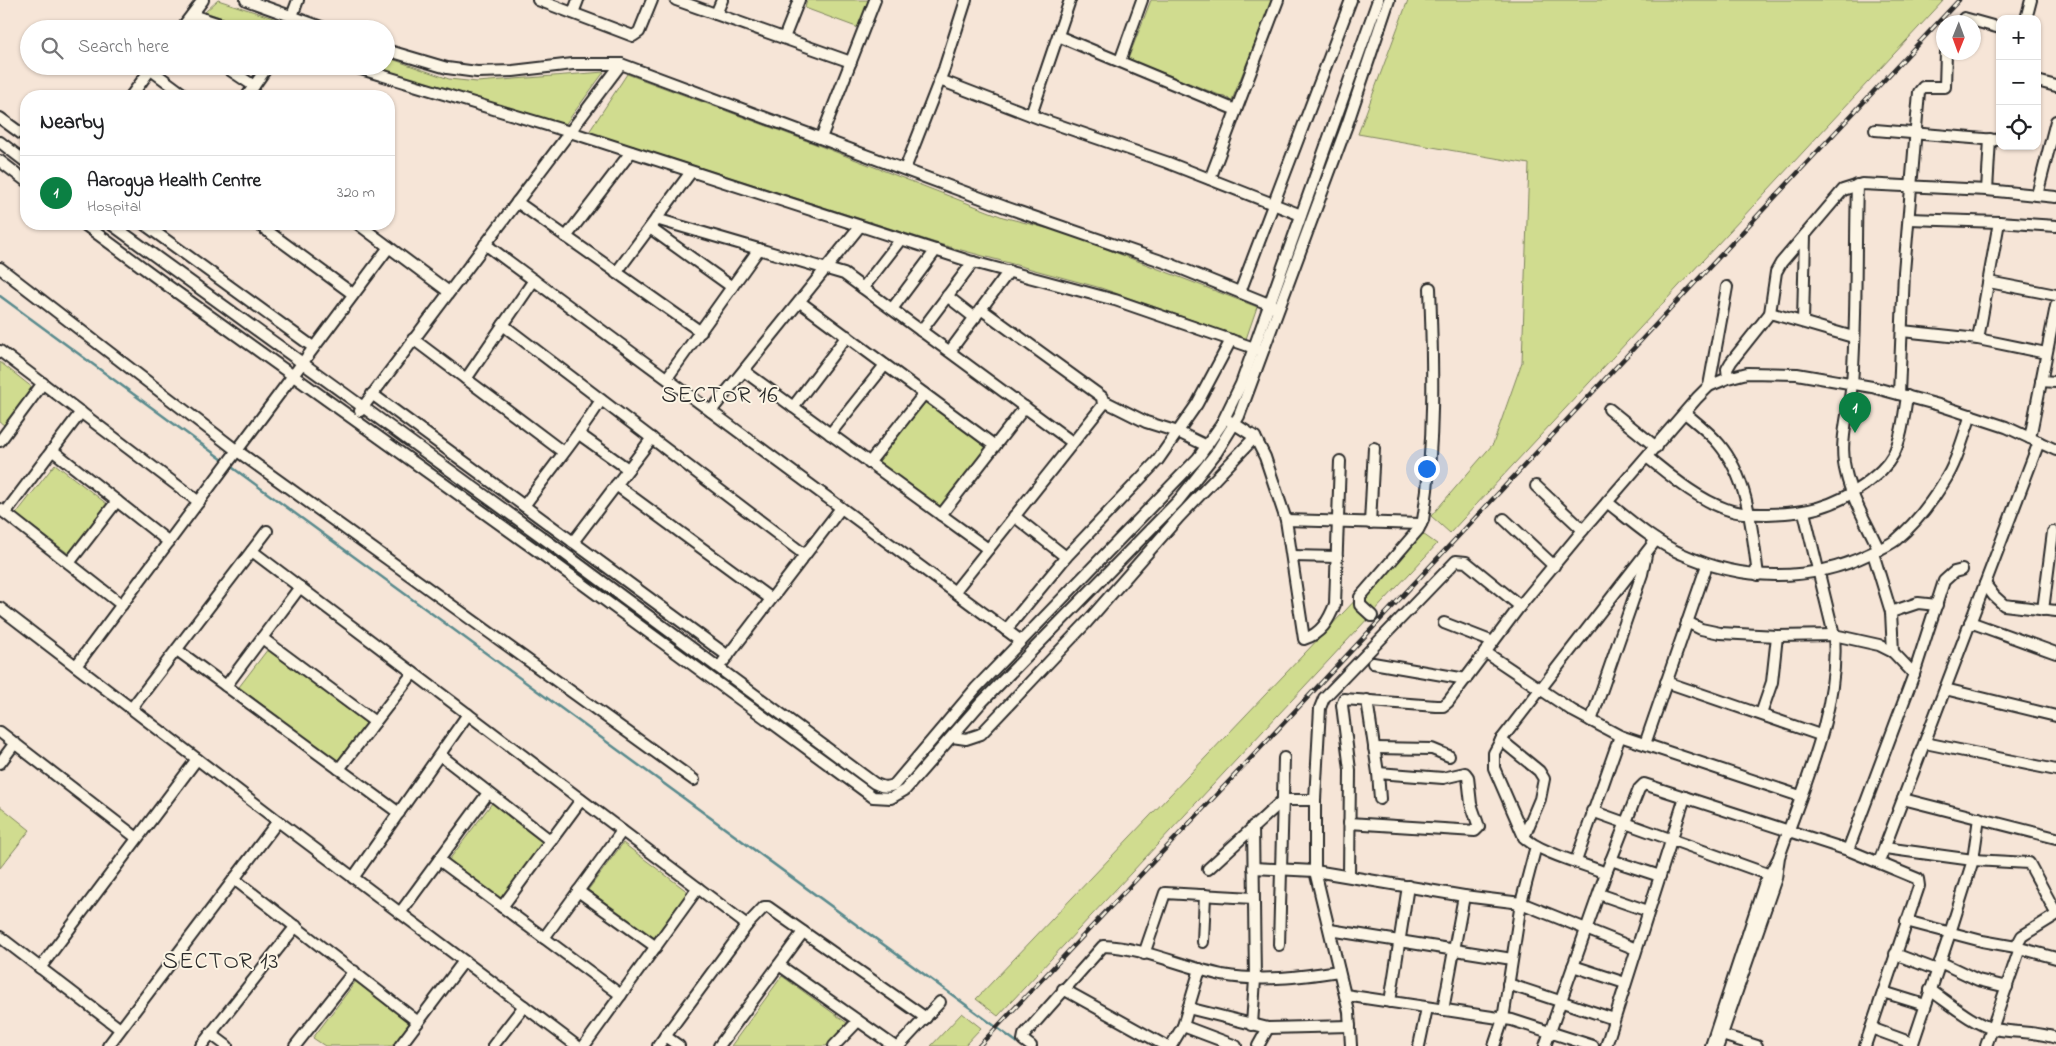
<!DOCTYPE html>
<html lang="en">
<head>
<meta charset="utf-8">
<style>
  body { margin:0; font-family:"Indie Flower",sans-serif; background:#f6f6f6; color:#202124 }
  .controls { position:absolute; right:15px; top:15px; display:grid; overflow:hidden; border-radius:10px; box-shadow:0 1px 4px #0004 }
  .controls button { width:45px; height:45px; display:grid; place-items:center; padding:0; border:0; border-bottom:1px solid #e0e0e0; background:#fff; color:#202124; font:25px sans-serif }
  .compass { position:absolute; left:1936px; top:15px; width:45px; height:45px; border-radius:50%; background:#fff; box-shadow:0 1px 4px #0004; rotate:181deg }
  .you { position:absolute; left:1426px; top:468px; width:18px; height:18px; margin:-12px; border:4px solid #fff; border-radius:50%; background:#1a73e8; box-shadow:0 0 0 8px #1a73e833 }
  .badge { display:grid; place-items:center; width:32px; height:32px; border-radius:50%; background:#0b8043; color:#fff; font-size:16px; font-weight:700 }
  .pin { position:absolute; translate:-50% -41px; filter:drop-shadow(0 1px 2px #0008) }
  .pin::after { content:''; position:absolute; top:26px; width:18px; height:15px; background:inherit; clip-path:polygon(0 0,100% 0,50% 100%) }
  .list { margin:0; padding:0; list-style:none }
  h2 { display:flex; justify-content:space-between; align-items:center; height:65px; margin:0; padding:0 20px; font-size:21px }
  h2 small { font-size:16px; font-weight:400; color:#757577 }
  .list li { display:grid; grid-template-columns:32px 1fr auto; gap:15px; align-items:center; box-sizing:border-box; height:75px; padding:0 20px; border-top:1px solid #e0e0e0 }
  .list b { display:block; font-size:19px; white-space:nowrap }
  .list p { margin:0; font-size:16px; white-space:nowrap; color:#757577 }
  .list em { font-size:16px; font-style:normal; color:#757577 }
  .icon { flex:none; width:28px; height:28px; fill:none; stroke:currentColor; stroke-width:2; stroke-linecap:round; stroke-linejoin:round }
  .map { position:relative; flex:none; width:2056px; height:1046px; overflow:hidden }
  .search { position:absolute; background:#fff; box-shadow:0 1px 4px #0004; left:20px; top:20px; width:375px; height:55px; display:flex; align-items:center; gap:12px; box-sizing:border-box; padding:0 18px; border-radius:28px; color:#757577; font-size:19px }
  .panel { position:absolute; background:#fff; box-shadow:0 1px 4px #0004; left:20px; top:90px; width:375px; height:140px; border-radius:20px }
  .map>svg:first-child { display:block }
  .green { fill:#d0dc8f; stroke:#7e845d }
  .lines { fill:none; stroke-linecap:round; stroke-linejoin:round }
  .stream { stroke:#598a8d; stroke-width:2.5 }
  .minor-tunnel { stroke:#cdc0b5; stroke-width:10; stroke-dasharray:10 5; stroke-linecap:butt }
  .minor-casing { stroke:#2b2b2b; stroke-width:14 }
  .minor { stroke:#fcf5e5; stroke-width:10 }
  .rail-casing { stroke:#2b2b2b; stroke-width:4.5 }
  .rail { stroke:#fcf5e5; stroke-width:2.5; stroke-dasharray:8; stroke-linecap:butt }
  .labels { text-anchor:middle; stroke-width:4; stroke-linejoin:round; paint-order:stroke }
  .neighbourhood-label { font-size:24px; letter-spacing:1px; fill:#2b2b2b; stroke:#fcf5e5 }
</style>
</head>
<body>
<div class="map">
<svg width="2056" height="1046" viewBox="0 0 2056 1046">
  <rect width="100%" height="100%" fill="#f6e5d7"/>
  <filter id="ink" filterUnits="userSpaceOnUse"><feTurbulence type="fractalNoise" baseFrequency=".02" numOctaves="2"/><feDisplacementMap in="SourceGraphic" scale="10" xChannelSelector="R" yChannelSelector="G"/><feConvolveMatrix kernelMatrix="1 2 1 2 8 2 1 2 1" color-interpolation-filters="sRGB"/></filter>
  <g filter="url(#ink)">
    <g class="green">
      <path d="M218,0L307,29H256L205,12Z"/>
      <path d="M807,0H870L859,28L805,8Z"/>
      <path d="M1151,0H1272L1232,100L1128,59Z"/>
      <path d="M1408,0H1944L1450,533L1431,516L1493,444L1522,362L1529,164L1358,134Z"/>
      <path d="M386,57L449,79L477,82L604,72L564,126L371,66H386Z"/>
      <path d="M627,74L810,142L1003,217L1065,233L1257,307L1246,339L1101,288L939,244L589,132Z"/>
      <path d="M0,362L33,388L4,425L0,422Z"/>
      <path d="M924,401L987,447L941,509L878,462Z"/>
      <path d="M55,464L107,504L69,554L16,514Z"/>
      <path d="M1420,532L1437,544L998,1016L976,999Z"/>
      <path d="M268,649L367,724L338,762L239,687Z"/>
      <path d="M492,803L544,841L501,899L449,860Z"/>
      <path d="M0,806L30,830L0,868Z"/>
      <path d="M623,843L688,892L653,939L588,890Z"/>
      <path d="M782,976L847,1023L826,1046H731Z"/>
      <path d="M356,981L411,1021L392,1046H325L313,1038Z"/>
      <path d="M962,1013L981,1028L964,1046H931Z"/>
    </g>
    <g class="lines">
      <g class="stream">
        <path d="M0,296L223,460"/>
        <path d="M233,468L1022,1046"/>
      </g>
      <path class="minor-tunnel" d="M1372,616L1382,626"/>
      <defs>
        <g id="minor">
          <path d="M246,0L327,29"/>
          <path d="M538,0L633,36L639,32L652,0"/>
          <path d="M676,0L851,62"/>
          <path d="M573,13L578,0"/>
          <path d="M716,14L722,0"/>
          <path d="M192,15L235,29"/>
          <path d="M292,16L298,0"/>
          <path d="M1964,18L2000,28"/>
          <path d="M2026,19L2031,0"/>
          <path d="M181,29L203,0"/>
          <path d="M1058,36L1236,110"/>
          <path d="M784,38L799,0"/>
          <path d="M386,50L447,68L477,72L513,71L573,64H621L1005,207L1170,264L1276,307"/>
          <path d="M1120,61L1142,0"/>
          <path d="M224,66L254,86"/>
          <path d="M351,66L570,132L969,261L1115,300L1260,350"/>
          <path d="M151,70L186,96"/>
          <path d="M940,80L1041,119L1166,162L1301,215"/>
          <path d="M2037,81L2056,86"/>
          <path d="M131,96L153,66"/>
          <path d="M247,96L268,66"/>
          <path d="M1031,115L1070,0"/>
          <path d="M0,118L26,137"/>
          <path d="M1875,130L1996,140L2000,138"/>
          <path d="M821,138L875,0"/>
          <path d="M0,142L26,162"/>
          <path d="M0,161L26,181"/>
          <path d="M905,169L944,69L966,0"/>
          <path d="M1210,179L1278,0"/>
          <path d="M1857,185C1855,250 1857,319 1852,383C1849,413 1838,443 1846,473C1852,500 1868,525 1879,550"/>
          <path d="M1987,190L1990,139"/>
          <path d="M2037,195L2056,121"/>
          <path d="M517,202L701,332"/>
          <path d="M656,219L844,274L1072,442"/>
          <path d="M1909,219L1999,222L2056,226"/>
          <path d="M84,224L168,286L550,560L873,797L891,798L905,790L980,704L1178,501L1216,453L1239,416L1347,125L1389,0"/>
          <path d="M111,224L561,551L874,783C882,787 886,788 894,785L976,688L1198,458L1221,425L1241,384L1378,0"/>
          <path d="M144,224L313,347"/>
          <path d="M258,224L353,294"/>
          <path d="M358,224L449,292"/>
          <path d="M650,228L732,287"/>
          <path d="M566,237L631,152"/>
          <path d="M485,244L1021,641"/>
          <path d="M0,268L236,450L694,780"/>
          <path d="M616,273L691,172"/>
          <path d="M1989,282L2056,295"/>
          <path d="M863,288L901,239"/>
          <path d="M1240,292L1351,0"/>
          <path d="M947,296L975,318"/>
          <path d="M800,302L995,446"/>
          <path d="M892,309L936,250"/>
          <path d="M1770,313L1776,272L1781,263L1843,190L1862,184L1987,190L2056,197"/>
          <path d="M1803,322L1805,235"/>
          <path d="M503,325L805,555"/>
          <path d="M921,331L973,262"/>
          <path d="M1902,331L1978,339L2046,353"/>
          <path d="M413,339L563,452"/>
          <path d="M1978,339L1999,222"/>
          <path d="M0,351L199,502"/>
          <path d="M950,351L1009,271"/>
          <path d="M744,371L988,549"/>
          <path d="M667,378L759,249"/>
          <path d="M1728,378L1727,369L1731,362L1770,313L1853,337"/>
          <path d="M466,379L534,280"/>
          <path d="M2041,381L2056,382"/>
          <path d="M1709,386L1727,287"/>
          <path d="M372,394L728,656"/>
          <path d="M1899,394L1904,272L1919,92L1923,87H1945L1946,52"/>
          <path d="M1104,401L1146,422L1178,432L1207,446"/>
          <path d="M793,407L847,336"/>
          <path d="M1609,409L1656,447"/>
          <path d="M360,411L621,64"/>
          <path d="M711,411L860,226"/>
          <path d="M1685,413C1697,423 1709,432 1719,444C1749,480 1752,531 1758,575"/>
          <path d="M1230,421L1255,437L1265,457L1286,520L1304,639C1321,634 1329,620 1335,604L1340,461"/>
          <path d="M579,434L628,469"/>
          <path d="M830,434L885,365"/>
          <path d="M2030,438L2056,306"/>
          <path d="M0,441L43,383"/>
          <path d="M52,450L169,542"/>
          <path d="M1647,457C1672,477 1696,498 1726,509C1739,514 1754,514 1767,514C1806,513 1832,508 1864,485C1875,476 1886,468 1893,455C1902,438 1904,415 1907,396"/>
          <path d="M869,463L924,394"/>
          <path d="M616,485L771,599"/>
          <path d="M1536,486L1583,530"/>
          <path d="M1607,502C1631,521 1654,542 1682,554C1741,581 1810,583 1869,554C1878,550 1888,546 1896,540C1915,524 1931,503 1944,482C1957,462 1963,437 1971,415"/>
          <path d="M524,506C550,470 578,437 601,400"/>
          <path d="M0,509L122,605"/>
          <path d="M5,513L81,412"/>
          <path d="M941,515L1025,407"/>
          <path d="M1014,516L1066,557"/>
          <path d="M1504,519L1554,566"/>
          <path d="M1286,520L1421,524"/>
          <path d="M1370,523L1374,448"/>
          <path d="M573,542L652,438"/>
          <path d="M252,551L747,925"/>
          <path d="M1873,553L1891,612L1893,652"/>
          <path d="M1292,556L1337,557"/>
          <path d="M69,563L117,501"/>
          <path d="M1985,584L1994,596L2004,605L2056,611"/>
          <path d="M955,591L1103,405L1102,397L981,309"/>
          <path d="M0,608L278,821L577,1046"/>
          <path d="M2043,610L2053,532"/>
          <path d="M1891,612L1918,603L1937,605"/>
          <path d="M1372,616L1360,605V597L1418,530L1423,520C1435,443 1433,366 1430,288"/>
          <path d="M1687,622L1701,629L1720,633L1777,636L1834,635L1879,645L1893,652L1914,674"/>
          <path d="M1970,622L2056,653"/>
          <path d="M1444,623L1493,642"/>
          <path d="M1006,630L1066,557L1158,460L1197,404L1231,340"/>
          <path d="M262,638L375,722"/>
          <path d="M177,650L399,813"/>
          <path d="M1485,652L1573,711L1620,736L1800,796"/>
          <path d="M723,662L841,508"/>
          <path d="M1373,663L1466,679"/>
          <path d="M76,666L389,247"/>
          <path d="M1666,682L1820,735"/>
          <path d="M226,686L300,587"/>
          <path d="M1945,689L2056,716"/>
          <path d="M1367,700L1378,773"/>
          <path d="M131,709L267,531"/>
          <path d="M1761,714L1772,682L1777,636"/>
          <path d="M1591,721L1642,574L1646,555"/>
          <path d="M0,732L137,838"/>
          <path d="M952,737L966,739L981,734L1087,622L1179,517L1255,437"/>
          <path d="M1501,740L1539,771L1544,779L1540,799L1524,837"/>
          <path d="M1925,743L2056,770"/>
          <path d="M1645,744L1707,565"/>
          <path d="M1374,748L1432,749L1449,756"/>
          <path d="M440,755L551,841"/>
          <path d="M0,763L15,743"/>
          <path d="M339,769L413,673"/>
          <path d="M1903,799L2056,838"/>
          <path d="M1592,811L1773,876"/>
          <path d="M1349,823L1475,831L1479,827L1471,804L1468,777L1465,773L1443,778L1378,773L1380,799"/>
          <path d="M1885,848L1973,860L2029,863L2056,913"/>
          <path d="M1848,850L1914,674L1944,581L1954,572L1962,570"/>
          <path d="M439,860L621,995"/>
          <path d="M1611,860L1660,876"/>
          <path d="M1576,861L1620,736"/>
          <path d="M1879,862L2039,442"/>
          <path d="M1253,868L1315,871L1464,896L1521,903L1636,949"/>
          <path d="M1208,869L1283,800H1315"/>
          <path d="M1606,873C1586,865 1536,851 1524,837L1494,768V753L1501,740L1656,540"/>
          <path d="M1349,876L1350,770L1342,705L1344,699L1436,706H1443L1448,702L1520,606L1583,530L1697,398L1709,386L1728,378L1747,373L1797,374L1872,387L1939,405L2006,427L2056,450"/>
          <path d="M353,878L468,714"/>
          <path d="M234,879L418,1022"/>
          <path d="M578,891L656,947"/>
          <path d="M1599,894L1648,911"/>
          <path d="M502,907L581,800"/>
          <path d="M400,913L488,793"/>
          <path d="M1906,921L1982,941L2016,947L2056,958"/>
          <path d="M1330,930L1512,959"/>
          <path d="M0,937L120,1029"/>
          <path d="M544,938L622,831"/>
          <path d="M1203,942L1205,895"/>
          <path d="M1279,945L1284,758"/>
          <path d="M2016,947L2022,936L2056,915"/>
          <path d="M1144,954L1165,893L1253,898"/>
          <path d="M1895,954L1937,970"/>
          <path d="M1940,962L1978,980L2007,987"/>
          <path d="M779,965L894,1046"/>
          <path d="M1573,966L1625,983"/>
          <path d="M40,968L197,759"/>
          <path d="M1508,984L1614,1019"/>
          <path d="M1063,989L1166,1046"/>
          <path d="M1930,990C1948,1002 1973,1024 1994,1029C2015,1033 2036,1031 2056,1038"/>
          <path d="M1883,992L1925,1005"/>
          <path d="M1345,995L1512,1020L1593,1046"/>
          <path d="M1390,1002L1408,886"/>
          <path d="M1188,1008L1268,1028L1350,1026"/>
          <path d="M1443,1010L1464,896"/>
          <path d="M1252,1025L1255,979L1253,826"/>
          <path d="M1183,1026L1236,1046"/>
          <path d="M1871,1028L1912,1043"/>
          <path d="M211,1034L227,1046"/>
          <path d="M1722,1035L1757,1046"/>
          <path d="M665,1036L679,1046"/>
          <path d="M108,1046L278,821"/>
          <path d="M201,1046L296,926"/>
          <path d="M295,1046L354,971"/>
          <path d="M400,1046L464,961"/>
          <path d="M493,1046L524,1006"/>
          <path d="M584,1046L698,888"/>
          <path d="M658,1046L747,925L764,907H768L926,1018"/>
          <path d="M719,1046L803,932"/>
          <path d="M834,1046L858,1021"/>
          <path d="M899,1046L940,1002"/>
          <path d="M1031,1046L1023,1040L1024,1035L1103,946C1142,947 1183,967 1222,975C1262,982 1300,977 1339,971"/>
          <path d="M1171,1046L1183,1026L1200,969"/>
          <path d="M1258,1046L1268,1028"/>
          <path d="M1351,1046L1349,1012L1315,871V800L1320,708L1324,698L1456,561L1466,562L1520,606"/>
          <path d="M1419,1046L1427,1008"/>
          <path d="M1494,1046L1503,1019L1521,903L1536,846"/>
          <path d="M1545,1046L1606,873L1639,789L1644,784L1848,850L1918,879L1919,886L1865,1046"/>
          <path d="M1606,1046L1685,797"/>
          <path d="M1711,1046L1764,885L1778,859"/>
          <path d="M1718,1046L1776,878L1779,857C1803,788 1840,709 1834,635L1804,512"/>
          <path d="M1912,1046L1950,933L1973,860L1979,818"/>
          <path d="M1986,1046L2020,948"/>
        </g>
      </defs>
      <use href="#minor" class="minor-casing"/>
      <use href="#minor" class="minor"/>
      <defs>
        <path id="rail" d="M979,1046L1252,757L1959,0"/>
      </defs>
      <use href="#rail" class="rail-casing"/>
      <use href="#rail" class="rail"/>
    </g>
  </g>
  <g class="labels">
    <g class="neighbourhood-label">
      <text x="720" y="402">SECTOR 16</text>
      <text x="221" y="968">SECTOR 13</text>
    </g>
  </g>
</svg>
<div class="controls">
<button>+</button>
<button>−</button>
<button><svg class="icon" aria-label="locate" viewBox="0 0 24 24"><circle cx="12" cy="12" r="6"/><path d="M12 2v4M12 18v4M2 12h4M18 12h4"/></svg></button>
</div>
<svg class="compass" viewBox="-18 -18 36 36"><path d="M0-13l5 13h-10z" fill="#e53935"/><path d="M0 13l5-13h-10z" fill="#757577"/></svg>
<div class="you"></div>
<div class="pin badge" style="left:1855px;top:433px">1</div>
<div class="search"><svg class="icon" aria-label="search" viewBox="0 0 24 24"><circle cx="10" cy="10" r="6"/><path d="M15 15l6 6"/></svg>Search here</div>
<section class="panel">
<h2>Nearby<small></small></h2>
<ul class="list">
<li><span class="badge">1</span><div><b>Aarogya Health Centre</b><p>Hospital</p></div><em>320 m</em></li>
</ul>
</section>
</div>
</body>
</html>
